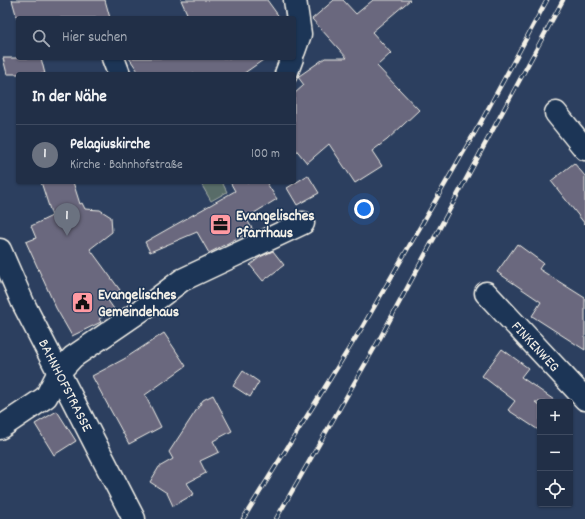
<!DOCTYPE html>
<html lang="de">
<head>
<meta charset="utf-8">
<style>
  body { margin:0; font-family:Dekko,sans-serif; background:#2d3b52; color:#f1f3f6 }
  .controls { position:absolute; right:12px; bottom:12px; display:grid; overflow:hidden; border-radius:4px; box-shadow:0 1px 3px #0004 }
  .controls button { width:36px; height:36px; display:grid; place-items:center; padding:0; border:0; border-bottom:1px solid #3e4a60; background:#212f47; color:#f1f3f6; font:20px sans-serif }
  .you { position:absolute; left:364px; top:209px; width:14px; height:14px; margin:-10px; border:3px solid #fff; border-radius:50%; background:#1a73e8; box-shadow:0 0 0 6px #1a73e833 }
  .badge { display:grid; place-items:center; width:26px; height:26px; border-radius:50%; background:#d6ab8b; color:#fff; font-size:13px; font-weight:700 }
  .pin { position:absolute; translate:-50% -33px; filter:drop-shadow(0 1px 2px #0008) }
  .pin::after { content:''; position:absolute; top:21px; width:14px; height:12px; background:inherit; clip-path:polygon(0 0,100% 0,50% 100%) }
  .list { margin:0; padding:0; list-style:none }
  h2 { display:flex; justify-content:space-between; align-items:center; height:52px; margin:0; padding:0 16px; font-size:17px }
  h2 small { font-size:13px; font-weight:400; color:#a2a9b4 }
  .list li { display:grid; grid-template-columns:26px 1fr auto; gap:12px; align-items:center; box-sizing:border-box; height:60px; padding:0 16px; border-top:1px solid #3e4a60 }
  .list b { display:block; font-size:15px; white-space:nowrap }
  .list p { margin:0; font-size:13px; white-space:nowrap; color:#a2a9b4 }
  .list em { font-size:13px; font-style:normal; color:#a2a9b4 }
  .icon { flex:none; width:22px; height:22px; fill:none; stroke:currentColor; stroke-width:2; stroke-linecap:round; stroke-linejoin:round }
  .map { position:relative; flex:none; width:585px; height:519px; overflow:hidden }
  .search { position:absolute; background:#212f47; box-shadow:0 1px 3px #0004; left:16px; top:16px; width:280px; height:44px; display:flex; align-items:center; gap:10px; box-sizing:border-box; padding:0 14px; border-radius:4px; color:#a2a9b4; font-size:15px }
  .panel { position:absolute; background:#212f47; box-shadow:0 1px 3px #0004; left:16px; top:72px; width:280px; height:112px; border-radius:4px }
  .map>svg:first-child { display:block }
  .green { fill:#586c67; stroke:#a6aea8 }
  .building { fill:#6a687e; stroke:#f4f1e8 }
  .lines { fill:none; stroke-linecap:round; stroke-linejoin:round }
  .minor-casing { stroke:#f4f1e8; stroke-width:25 }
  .minor { stroke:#1d3557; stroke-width:22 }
  .rail-casing { stroke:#f4f1e8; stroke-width:4.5 }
  .rail { stroke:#1d3557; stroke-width:3; stroke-dasharray:9; stroke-linecap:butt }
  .labels { text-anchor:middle; stroke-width:3; stroke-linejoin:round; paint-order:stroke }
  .poi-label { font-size:15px; font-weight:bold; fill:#f4f1e8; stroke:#1d3557; text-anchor:start }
  .street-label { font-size:15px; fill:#f4f1e8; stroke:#1d3557 }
</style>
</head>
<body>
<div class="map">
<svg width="585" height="519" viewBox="0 0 585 519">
  <rect width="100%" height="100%" fill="#2c3f5f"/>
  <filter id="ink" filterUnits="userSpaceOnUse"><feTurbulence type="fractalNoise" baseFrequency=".025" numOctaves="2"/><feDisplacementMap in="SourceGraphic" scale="8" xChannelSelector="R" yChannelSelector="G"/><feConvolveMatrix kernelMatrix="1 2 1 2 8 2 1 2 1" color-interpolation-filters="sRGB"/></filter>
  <g filter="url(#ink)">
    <path class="green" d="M200,182H222L227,192L211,201Z"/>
    <g class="building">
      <path d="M12,0H105L110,18H17Z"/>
      <path d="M181,0H267L280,18H189Z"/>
      <path d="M334,0H343L356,14L373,0H410L372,32L391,53L377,66L419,110L387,140L372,151L382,166L355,183L329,144L307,163L294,147V94L304,85L298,77L299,76L325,58H347L312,19Z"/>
      <path d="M3,58H41L45,74H7Z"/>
      <path d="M129,58H266L243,74H140Z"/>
      <path d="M574,163L585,176V224L551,181Z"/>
      <path d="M308,175L319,193L297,205L287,188Z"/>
      <path d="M41,182H73L80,204L82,203L85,209L100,210L111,217L112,232L90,249L120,290L107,299L114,309L99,319L101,322L72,336L56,308L26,242L36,238L31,226L52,216Z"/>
      <path d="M230,182H266L277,199L246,218L253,230L209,253L197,232L150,252L145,242L235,191Z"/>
      <path d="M517,244L543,263L539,269L585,298V350L532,316L541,302L497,272Z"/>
      <path d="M273,251L284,265L263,281L250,265L260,257Z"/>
      <path d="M164,333L186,366L145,395L161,427L129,444L92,376L124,359Z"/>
      <path d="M502,349L528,368L521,377L557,402H535L540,406V431L508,410L515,401L482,376Z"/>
      <path d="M243,371L259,382L250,397L233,386Z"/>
      <path d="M213,395L232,431L213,441L219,452L200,461L206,473L187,483L194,494L173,506L167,493L150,482L159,467L173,459L169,452L203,400Z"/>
      <path d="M57,411L76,441L54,455L35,424Z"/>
    </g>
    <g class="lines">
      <defs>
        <g id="minor">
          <path d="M294,51L300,34L295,0"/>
          <path d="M113,58L119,74"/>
          <path d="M286,74L292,58"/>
          <path d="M556,113L585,149"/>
          <path d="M0,250L23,303L134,519"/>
          <path d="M486,293L585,399"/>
          <path d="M0,428L46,397L59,372L73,357L149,305L182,280L303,223"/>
        </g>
      </defs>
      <use href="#minor" class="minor-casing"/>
      <use href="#minor" class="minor"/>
      <defs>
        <g id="rail">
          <path d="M243,519L363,326L482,120L547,0"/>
          <path d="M276,519L379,340L563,0"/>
        </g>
      </defs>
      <use href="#rail" class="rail-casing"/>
      <use href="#rail" class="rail"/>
    </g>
  </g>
  <defs>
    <symbol id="office-square" viewBox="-11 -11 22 22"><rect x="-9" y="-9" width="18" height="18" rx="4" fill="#ff9aa2" stroke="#1d3557"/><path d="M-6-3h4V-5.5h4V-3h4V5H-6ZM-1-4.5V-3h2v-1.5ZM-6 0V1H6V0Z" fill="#111"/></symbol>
    <symbol id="civic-square" viewBox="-11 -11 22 22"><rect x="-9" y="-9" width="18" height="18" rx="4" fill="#ff9aa2" stroke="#1d3557"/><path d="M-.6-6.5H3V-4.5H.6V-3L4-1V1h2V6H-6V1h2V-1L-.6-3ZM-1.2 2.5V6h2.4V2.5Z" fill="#111"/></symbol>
  </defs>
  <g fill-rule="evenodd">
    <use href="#office-square" x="208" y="212" width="25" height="25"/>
    <use href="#civic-square" x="70" y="290" width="25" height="25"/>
  </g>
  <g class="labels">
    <g class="poi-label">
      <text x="236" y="220">Evangelisches<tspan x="236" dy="17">Pfarrhaus</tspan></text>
      <text x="98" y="299">Evangelisches<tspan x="98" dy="17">Gemeindehaus</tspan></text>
    </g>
    <g class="street-label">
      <text transform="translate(536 346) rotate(47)" y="5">FINKENWEG</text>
      <text transform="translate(66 385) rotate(63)" y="5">BAHNHOFSTRASSE</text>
    </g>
  </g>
</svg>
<div class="controls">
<button>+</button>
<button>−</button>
<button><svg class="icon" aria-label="locate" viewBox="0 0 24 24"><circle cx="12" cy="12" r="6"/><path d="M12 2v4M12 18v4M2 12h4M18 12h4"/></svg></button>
</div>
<div class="you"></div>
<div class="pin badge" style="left:67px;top:236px;background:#6b7280">1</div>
<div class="search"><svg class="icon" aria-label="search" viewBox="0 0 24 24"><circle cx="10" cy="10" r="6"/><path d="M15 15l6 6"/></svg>Hier suchen</div>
<section class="panel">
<h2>In der Nähe<small></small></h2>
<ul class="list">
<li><span class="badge" style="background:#6b7280">1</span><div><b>Pelagiuskirche</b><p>Kirche · Bahnhofstraße</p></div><em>100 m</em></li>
</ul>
</section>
</div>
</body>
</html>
